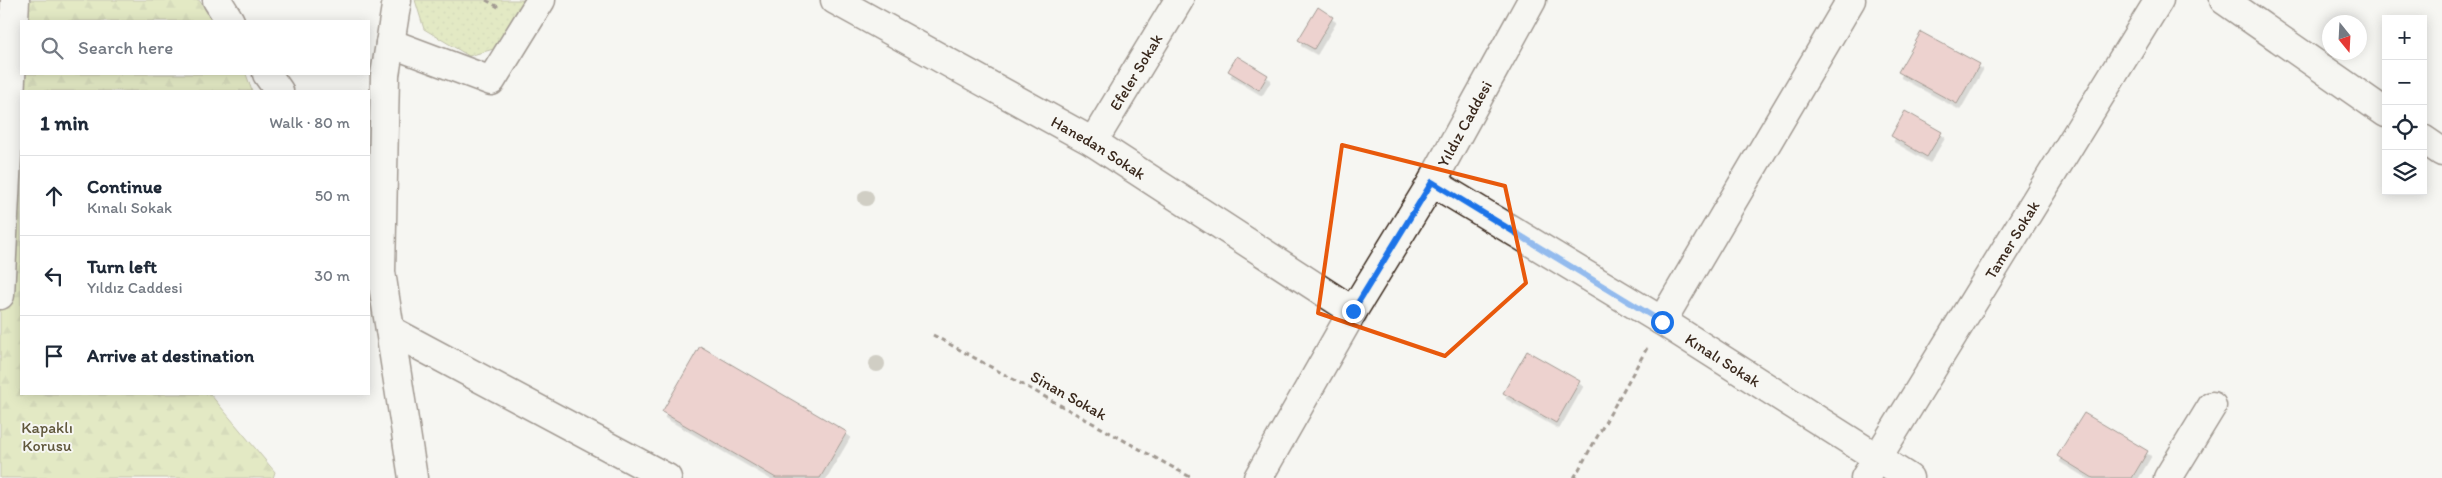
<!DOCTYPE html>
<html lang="en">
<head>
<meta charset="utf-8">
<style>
  body { margin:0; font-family:Itim,sans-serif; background:#f6f6f7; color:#1f2937 }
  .controls { position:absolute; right:15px; top:15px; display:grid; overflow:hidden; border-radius:0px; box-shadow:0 2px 12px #0003 }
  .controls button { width:45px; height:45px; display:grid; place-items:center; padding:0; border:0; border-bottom:1px solid #e0e1e3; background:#fff; color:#1f2937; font:25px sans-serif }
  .compass { position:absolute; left:2322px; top:15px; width:45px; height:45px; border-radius:50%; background:#fff; box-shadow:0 2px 12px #0003; rotate:162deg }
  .stop { position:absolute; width:15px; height:15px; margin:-11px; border:4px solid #1a73e8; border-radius:50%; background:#fff }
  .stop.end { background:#1a73e8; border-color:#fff; box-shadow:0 1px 5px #0008 }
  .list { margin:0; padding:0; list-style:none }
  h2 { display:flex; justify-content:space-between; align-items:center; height:65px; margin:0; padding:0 20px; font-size:21px }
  h2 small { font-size:16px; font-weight:400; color:#747a83 }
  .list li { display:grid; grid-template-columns:32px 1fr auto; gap:15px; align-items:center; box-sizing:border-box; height:80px; padding:0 20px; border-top:1px solid #e0e1e3 }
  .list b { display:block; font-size:19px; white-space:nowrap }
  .list p { margin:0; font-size:16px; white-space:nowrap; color:#747a83 }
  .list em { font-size:16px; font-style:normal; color:#747a83 }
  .icon { flex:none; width:28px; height:28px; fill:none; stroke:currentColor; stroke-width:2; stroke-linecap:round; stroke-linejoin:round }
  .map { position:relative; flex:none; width:2442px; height:478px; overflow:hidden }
  .search { position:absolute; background:#fff; box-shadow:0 2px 12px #0003; left:20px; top:20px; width:350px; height:55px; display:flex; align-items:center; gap:12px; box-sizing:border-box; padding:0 18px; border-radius:0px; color:#747a83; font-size:19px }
  .panel { position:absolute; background:#fff; box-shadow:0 2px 12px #0003; left:20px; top:90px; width:350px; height:305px; border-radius:0px }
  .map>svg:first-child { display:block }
  .forest { fill:url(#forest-firs); stroke:#848256 }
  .park { fill:url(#park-dots); stroke:#848256 }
  .building { fill:#e2a7a5; stroke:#3b2a1e; filter:url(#shadow) }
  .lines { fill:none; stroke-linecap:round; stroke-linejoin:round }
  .minor-casing { stroke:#3b2a1e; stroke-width:31 }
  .path { stroke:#3b2a1e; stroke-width:3; stroke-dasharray:5 4; stroke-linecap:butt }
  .minor { stroke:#f6f6f2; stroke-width:28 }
  .tree { fill:#a39e8d }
  .route { stroke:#1a73e8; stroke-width:6 }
  .marked { fill:none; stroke:#e8590c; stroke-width:4; stroke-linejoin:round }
  .labels { text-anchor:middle; stroke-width:4; stroke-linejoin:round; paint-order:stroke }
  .street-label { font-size:16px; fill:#3b2a1e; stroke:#f6f6f2 }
  .park-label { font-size:16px; fill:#5f563a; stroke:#f6f6f2 }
</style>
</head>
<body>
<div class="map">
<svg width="2442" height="478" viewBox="0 0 2442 478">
  <defs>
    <pattern id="forest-firs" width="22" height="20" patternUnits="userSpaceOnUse" patternTransform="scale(1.25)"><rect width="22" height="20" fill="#ccda8d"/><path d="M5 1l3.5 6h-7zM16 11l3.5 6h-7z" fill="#b0bb79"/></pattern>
    <pattern id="park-dots" width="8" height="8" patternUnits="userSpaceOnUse" patternTransform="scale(1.25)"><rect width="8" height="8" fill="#ccda8d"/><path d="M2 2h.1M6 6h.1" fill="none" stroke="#b0bb79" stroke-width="1.8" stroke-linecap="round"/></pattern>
    <filter id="shadow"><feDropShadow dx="3" dy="5.5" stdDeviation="0" flood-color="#0004"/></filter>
  </defs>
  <rect width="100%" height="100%" fill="#f6f6f2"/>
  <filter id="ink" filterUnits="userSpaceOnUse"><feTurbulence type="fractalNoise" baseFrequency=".02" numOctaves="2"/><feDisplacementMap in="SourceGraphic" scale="10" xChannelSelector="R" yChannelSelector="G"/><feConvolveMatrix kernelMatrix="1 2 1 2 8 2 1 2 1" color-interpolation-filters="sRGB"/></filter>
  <g filter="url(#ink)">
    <path class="forest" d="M0,0H199L213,21H21V74H246L252,91H21V394H210L275,472L273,478H0Z"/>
    <path class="park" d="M415,0H526L497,48L469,56L424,29Z"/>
    <g class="building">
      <path d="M1318,7L1333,17L1314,49L1298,40Z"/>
      <path d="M1921,32L1980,64L1957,104L1898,72Z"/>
      <path d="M1237,56L1268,75L1259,90L1228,71Z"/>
      <path d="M1905,111L1942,132L1927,157L1891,136Z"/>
      <path d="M700,346L847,432L820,478H776L662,412Z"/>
      <path d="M1527,351L1580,381L1556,423L1503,393Z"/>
      <path d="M2084,413L2148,451L2132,478H2093L2057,456Z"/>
    </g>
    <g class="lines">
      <defs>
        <g id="minor">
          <path d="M217,0L230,21"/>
          <path d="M397,0L385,75L381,272L413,478"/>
          <path id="s1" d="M835,0L1093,142L1353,311"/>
          <path d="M2224,0L2386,113"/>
          <path d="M390,43L491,81L541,0"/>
          <path d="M267,74L279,91"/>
          <path d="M2423,139L2442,152"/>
          <path id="s2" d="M1093,142L1179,0"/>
          <path id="s3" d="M1432,182L1662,321L1909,478"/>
          <path d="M0,295L15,0"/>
          <path d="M1662,321L1851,0"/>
          <path d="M390,330L667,478"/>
          <path id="s4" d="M1258,478L1353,311L1432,182L1532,0"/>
          <path id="s5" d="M1865,478L2159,0"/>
          <path d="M2168,478L2212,406"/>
        </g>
      </defs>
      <use href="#minor" class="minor-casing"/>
      <g class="path">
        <path d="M486,0L500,8"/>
        <path d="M933,335L1192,478"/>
        <path d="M1574,478L1647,348"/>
      </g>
      <use href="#minor" class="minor"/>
    </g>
    <g class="tree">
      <circle cx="866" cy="198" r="8"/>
      <circle cx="877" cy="364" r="8"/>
    </g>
  </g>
  <g class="lines" filter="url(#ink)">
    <path class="route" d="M1353,311L1432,182L1662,322"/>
  </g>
  <path d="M0 0H2442V478H0ZM1342,145L1505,186L1526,283L1445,356L1318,313Z" fill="#f6f6f2" fill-opacity=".55" fill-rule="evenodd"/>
  <path class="marked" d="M1342,145L1505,186L1526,283L1445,356L1318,313Z"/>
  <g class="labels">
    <g class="street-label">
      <text dy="6" stroke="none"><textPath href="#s2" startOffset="82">Efeler Sokak</textPath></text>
      <text dy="6" stroke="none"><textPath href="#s4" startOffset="410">Yıldız Caddesi</textPath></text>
      <text dy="6" stroke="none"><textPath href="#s1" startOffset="302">Hanedan Sokak</textPath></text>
      <text dy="6" stroke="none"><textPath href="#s5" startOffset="280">Tamer Sokak</textPath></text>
      <text dy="6" stroke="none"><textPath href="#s3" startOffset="341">Kınalı Sokak</textPath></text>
      <text transform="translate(1069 395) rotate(29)" y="6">Sinan Sokak</text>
    </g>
    <g class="park-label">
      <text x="47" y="433">Kapaklı<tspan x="47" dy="18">Korusu</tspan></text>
    </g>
  </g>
</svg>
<div class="controls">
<button>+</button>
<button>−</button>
<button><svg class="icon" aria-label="locate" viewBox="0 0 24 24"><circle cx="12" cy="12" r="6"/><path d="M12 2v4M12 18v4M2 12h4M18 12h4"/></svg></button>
<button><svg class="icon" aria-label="layers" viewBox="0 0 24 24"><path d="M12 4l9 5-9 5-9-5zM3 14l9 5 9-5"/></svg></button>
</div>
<svg class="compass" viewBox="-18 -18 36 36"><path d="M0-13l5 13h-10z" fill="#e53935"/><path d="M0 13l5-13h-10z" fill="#747a83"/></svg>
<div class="stop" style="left:1662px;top:322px"></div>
<div class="stop end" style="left:1353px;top:311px"></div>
<div class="search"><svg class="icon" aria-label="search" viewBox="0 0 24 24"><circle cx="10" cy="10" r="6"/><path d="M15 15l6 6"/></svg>Search here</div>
<section class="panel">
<h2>1 min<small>Walk · 80 m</small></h2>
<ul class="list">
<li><svg class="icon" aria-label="ahead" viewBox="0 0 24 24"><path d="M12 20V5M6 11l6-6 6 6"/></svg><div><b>Continue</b><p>Kınalı Sokak</p></div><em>50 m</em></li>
<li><svg class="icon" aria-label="left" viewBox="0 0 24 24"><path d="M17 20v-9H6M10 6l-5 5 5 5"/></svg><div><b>Turn left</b><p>Yıldız Caddesi</p></div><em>30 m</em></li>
<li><svg class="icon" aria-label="arrive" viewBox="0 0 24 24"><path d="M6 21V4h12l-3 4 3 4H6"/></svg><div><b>Arrive at destination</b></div></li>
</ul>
</section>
</div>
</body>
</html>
